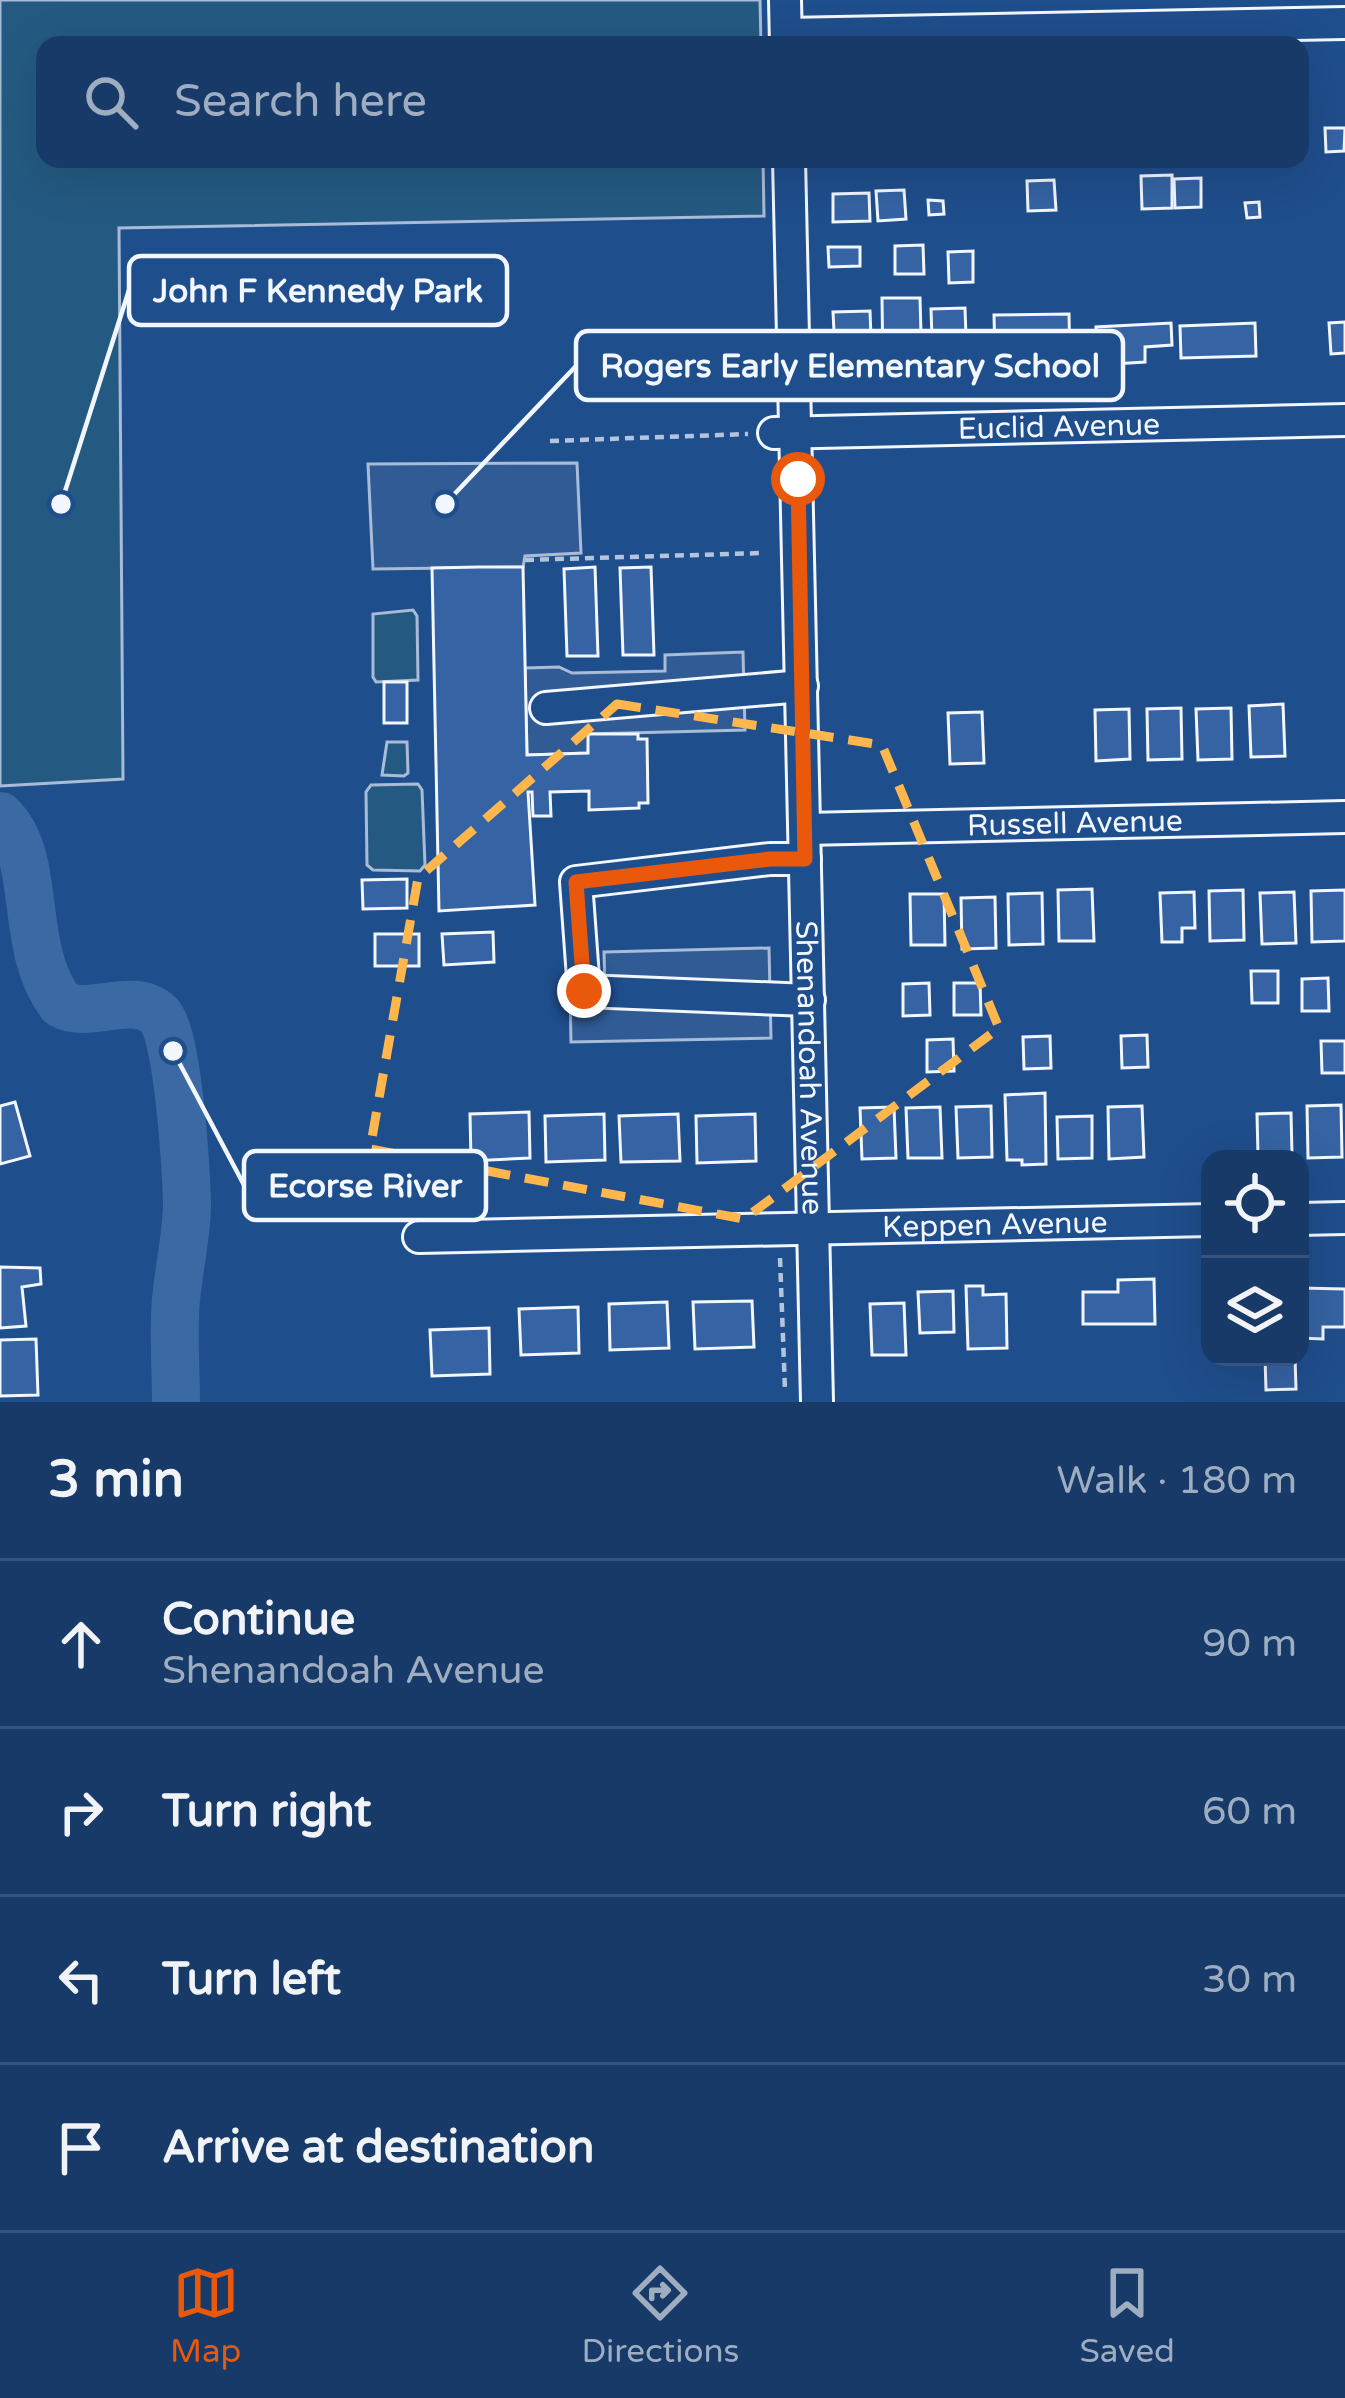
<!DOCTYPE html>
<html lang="en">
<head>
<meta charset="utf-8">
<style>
  body { margin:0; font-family:"Varela Round",sans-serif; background:#20416f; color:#f1f3f6 }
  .controls { position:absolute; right:36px; bottom:36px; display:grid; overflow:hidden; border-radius:24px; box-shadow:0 12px 48px #0002 }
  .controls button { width:108px; height:108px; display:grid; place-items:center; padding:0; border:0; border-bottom:3px solid #36547d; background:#173a69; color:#f1f3f6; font:60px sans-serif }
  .stop { position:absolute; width:36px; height:36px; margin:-27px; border:9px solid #ea580c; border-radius:50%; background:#fff }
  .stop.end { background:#ea580c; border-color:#fff; box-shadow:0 3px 12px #0008 }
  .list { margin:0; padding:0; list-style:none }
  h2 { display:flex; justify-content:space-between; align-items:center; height:156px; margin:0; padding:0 48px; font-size:51px }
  h2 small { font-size:39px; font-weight:400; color:#9eadc0 }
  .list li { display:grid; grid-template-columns:78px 1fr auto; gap:36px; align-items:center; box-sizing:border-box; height:168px; padding:0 48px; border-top:3px solid #36547d }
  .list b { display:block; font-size:45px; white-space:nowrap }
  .list p { margin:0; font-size:39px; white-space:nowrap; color:#9eadc0 }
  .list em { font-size:39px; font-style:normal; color:#9eadc0 }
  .icon { flex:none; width:66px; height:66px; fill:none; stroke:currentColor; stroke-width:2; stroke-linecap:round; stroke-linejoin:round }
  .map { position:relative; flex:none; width:1345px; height:1402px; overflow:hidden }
  .search { position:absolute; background:#173a69; box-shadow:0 12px 48px #0002; left:36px; right:36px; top:36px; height:132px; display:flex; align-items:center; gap:30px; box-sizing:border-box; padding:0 42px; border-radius:24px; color:#9eadc0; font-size:45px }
  .sheet { height:828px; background:#173a69 }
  nav { display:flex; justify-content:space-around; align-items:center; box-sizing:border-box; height:168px; border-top:3px solid #36547d; background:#173a69; font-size:33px; color:#9eadc0 }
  nav a { display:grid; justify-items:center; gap:6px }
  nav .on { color:#ea580c }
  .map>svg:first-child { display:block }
  .green { fill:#245a82; stroke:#a8bbd7; stroke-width:3 }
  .parking { fill:#305b95; stroke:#a8bbd7; stroke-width:3 }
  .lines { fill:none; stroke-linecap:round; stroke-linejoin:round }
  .river { stroke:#3b69a3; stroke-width:48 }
  .building { fill:#3563a3; stroke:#f2f6ff; stroke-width:3 }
  .minor-casing { stroke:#f2f6ff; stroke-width:36 }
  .path { stroke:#b3c4dc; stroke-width:4.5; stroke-dasharray:9 6; stroke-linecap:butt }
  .minor { stroke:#1f4e8c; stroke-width:30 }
  .route { stroke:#ea580c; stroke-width:15 }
  .marked { fill:none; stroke:#ffb74d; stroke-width:9; stroke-dasharray:24 15; stroke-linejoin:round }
  .labels { text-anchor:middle; stroke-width:9; stroke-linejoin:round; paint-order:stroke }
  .street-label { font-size:30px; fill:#f2f6ff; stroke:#1f4e8c }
  .leader { fill:none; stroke:#f2f6ff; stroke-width:4.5 }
  .callout-dot { fill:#f2f6ff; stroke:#1f4e8c; stroke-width:4.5 }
  .callout { fill:#1f4e8c; stroke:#f2f6ff; stroke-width:4.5 }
  .callout-label { font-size:33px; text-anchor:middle; font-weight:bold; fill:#f2f6ff }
</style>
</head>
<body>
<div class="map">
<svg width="1345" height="1402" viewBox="0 0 1345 1402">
  <rect width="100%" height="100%" fill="#1f4e8c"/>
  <g class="green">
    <path d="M0,0H760L761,45H45V159H763L764,216L119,228L123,779L0,786Z"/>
    <path d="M413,610L417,616L418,680L376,682L373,677V614Z"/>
    <path d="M387,742H407L408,773L404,776L382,775Z"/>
    <path d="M418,784L422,790L425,865L420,871L373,870L367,865L366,792L371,785Z"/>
  </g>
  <g class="parking">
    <path d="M577,463L581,553L525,556L523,567L373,569L368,464Z"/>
    <path d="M743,652L745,730L589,734L588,753L527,755L525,668L559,667L572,673L665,671V655Z"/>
    <path d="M769,948L771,1038L571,1042L570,991L605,990L604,952Z"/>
  </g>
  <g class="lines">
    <path class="river" d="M0,816C44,858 17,946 61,1004C91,1020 133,990 159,1015C178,1032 187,1175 187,1207C186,1238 179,1269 176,1299C173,1333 176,1368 176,1402"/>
  </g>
  <g class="building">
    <path d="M1325,128H1345L1344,151L1326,152Z"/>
    <path d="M1172,175V208L1142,209L1141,176Z"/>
    <path d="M1201,178V207L1175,208L1174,179Z"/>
    <path d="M1054,180L1056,210L1028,211L1027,181Z"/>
    <path d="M904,190L906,219L878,221L876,191Z"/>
    <path d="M869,193L870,221L833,222V194Z"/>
    <path d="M928,200L943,201L944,214L929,215Z"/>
    <path d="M1259,202L1260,217L1247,218L1245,203Z"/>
    <path d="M923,245L924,274H895V246Z"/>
    <path d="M828,247H860V266L829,267Z"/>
    <path d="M973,251V282L949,283L948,252Z"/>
    <path d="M882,298H920L922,370L883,371Z"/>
    <path d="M965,308L967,365L933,366L931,309Z"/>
    <path d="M870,311L872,366L836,371L833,312Z"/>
    <path d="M1069,314L1070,362L1033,363V357L995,358L994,315Z"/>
    <path d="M1345,322V353L1331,354L1329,323Z"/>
    <path d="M1171,323L1172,345L1145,347V362L1097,365L1096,327Z"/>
    <path d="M1255,323L1256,356L1181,358L1180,326Z"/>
    <path d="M479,567H523L527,755L588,753V734H638V739H647L648,803H639V808L589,810V791L550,792L551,816H533L532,792H528L535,905L439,911L432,568Z"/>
    <path d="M595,567L598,656H567L564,569Z"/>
    <path d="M651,567L654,655H623L620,568Z"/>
    <rect x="384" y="682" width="23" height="41"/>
    <path d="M1283,704L1285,756L1251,757L1249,706Z"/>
    <path d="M1181,708L1182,759L1148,760L1147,709Z"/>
    <path d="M1231,708L1232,759L1198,760L1196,709Z"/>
    <path d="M1129,709L1130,759L1096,761L1095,710Z"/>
    <path d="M982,712L984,763L950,764L948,713Z"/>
    <path d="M407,879V908L363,909L362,880Z"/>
    <path d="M1092,889L1094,941H1059L1058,890Z"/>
    <path d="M1243,890L1244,940L1210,941L1209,891Z"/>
    <path d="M1345,890V941L1312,942L1311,891Z"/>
    <path d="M1194,892L1195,928H1182V942H1162L1160,893Z"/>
    <path d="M1294,892L1296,943L1262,944L1260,893Z"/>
    <path d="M1042,893L1043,944L1009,945L1008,894Z"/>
    <path d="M910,894H944L945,945H911Z"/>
    <path d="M995,897L996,948L962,949L961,898Z"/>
    <path d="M493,932L494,962L444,965L442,934Z"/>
    <rect x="375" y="934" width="44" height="32"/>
    <path d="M1251,971H1278V1003H1252Z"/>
    <path d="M1328,978L1329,1011H1302V979Z"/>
    <path d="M929,983L930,1015L903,1016V984Z"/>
    <path d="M954,983H980L981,1015H954Z"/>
    <path d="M1147,1035L1148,1067L1122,1068L1121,1036Z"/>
    <path d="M1050,1036L1051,1068L1024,1069L1023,1037Z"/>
    <path d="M953,1039L954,1071L927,1072V1040Z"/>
    <path d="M1321,1041H1345V1073H1322Z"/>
    <path d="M1045,1093L1046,1164L1022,1165V1160H1007L1005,1095Z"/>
    <path d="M15,1102L30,1156L0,1164V1106Z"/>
    <path d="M1341,1105L1342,1157L1308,1158L1307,1106Z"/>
    <path d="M991,1106L992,1157L958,1158L956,1107Z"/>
    <path d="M1142,1106L1144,1157L1109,1159L1108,1107Z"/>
    <path d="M894,1107L896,1158L862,1159L860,1108Z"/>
    <path d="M940,1107L942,1158H908L906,1108Z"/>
    <path d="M529,1112L530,1158L471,1161L470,1114Z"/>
    <path d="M1291,1113L1292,1154L1258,1155L1257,1114Z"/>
    <path d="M604,1114L605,1160L546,1162L545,1116Z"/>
    <path d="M678,1114L680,1161L621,1162L619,1116Z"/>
    <path d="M755,1114L756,1161L697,1163L696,1116Z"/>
    <path d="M1092,1116V1158L1058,1159L1057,1117Z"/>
    <path d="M0,1267L40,1268L41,1284L22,1287L26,1326L0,1328Z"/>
    <path d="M1154,1279L1155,1324H1083V1292H1118V1280Z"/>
    <path d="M966,1286H983V1295L1006,1294L1007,1348L968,1349Z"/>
    <path d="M1300,1288L1345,1289V1327H1323V1339L1300,1338Z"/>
    <path d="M953,1291L954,1332L920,1333L918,1292Z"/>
    <path d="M752,1301L754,1347L695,1349L693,1302Z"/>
    <path d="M667,1302L669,1348L610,1350L609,1304Z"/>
    <path d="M904,1303L906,1355H872L870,1304Z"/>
    <path d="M578,1307L579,1353L521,1355L519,1309Z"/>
    <path d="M489,1328L490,1374L432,1376L430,1330Z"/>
    <path d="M36,1339L38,1395L0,1396V1340Z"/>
    <path d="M1295,1357L1296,1389L1266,1390L1265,1358Z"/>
  </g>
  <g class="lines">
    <defs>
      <g id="minor">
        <path d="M785,0L786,45"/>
        <path d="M786,34L1345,23"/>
        <path id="s1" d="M789,159L817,1402"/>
        <path id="s2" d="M774,433L1345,420"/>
        <path d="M546,708L802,686"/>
        <path id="s3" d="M805,829L1345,817"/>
        <path d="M805,859H770L576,882L584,991L809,1000"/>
        <path d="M1300,1219L1345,1218"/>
        <path id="s4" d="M419,1237L1210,1220"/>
      </g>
    </defs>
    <use href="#minor" class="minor-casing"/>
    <g class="path">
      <path d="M550,441L748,434"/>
      <path d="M525,560L763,553"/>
      <path d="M780,1258L785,1390"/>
    </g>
    <use href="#minor" class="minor"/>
  </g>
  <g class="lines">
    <path class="route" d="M584,991L576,882L770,859H805L798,479"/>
  </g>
  <path class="marked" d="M617,704L882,745L999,1028L744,1219L370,1149L418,878Z"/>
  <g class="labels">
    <g class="street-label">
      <text dy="10" stroke="none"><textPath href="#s2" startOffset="285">Euclid Avenue</textPath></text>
      <text dy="10" stroke="none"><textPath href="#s3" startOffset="270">Russell Avenue</textPath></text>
      <text dy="10" stroke="none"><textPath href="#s1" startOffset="909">Shenandoah Avenue</textPath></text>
      <text dy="10" stroke="none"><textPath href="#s4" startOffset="576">Keppen Avenue</textPath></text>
    </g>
  </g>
  <path class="leader" d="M61 504L129 290M445 504L576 366M173 1051L244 1185"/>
  <g class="callout-dot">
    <circle cx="61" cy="504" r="12"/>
    <circle cx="445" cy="504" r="12"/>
    <circle cx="173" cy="1051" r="12"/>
  </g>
  <g class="callout">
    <rect x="129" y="256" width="378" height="69" rx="12"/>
    <rect x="576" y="331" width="547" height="69" rx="12"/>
    <rect x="244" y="1151" width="242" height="69" rx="12"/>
  </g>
  <g class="callout-label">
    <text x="318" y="302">John F Kennedy Park</text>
    <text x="850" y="377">Rogers Early Elementary School</text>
    <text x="365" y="1197">Ecorse River</text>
  </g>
</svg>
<div class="controls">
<button><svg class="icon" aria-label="locate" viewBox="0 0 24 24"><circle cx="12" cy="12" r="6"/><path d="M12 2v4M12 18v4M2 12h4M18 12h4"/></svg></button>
<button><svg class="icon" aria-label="layers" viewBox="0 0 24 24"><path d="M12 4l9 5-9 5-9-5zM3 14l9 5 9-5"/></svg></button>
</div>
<div class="stop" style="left:798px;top:479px"></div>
<div class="stop end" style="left:584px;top:991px"></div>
<div class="search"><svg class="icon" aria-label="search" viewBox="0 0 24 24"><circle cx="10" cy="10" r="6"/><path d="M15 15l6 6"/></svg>Search here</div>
</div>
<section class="sheet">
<h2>3 min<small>Walk · 180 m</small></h2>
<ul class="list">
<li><svg class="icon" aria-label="ahead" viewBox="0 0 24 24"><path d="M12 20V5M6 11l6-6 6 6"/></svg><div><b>Continue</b><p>Shenandoah Avenue</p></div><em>90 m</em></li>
<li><svg class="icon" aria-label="right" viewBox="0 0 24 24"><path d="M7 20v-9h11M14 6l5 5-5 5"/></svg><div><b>Turn right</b></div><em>60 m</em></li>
<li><svg class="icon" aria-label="left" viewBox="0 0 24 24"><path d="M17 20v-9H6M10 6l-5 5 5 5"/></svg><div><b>Turn left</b></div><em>30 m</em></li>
<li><svg class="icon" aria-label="arrive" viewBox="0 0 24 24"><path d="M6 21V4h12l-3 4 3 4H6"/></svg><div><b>Arrive at destination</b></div></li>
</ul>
</section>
<nav>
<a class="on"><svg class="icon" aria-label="map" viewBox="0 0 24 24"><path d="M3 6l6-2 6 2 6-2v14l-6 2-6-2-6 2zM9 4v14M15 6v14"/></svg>Map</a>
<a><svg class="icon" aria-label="directions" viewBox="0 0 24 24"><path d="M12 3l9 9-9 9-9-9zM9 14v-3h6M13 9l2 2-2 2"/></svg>Directions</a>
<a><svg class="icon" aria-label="saved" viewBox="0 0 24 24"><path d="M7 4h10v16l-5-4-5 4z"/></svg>Saved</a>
</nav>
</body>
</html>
